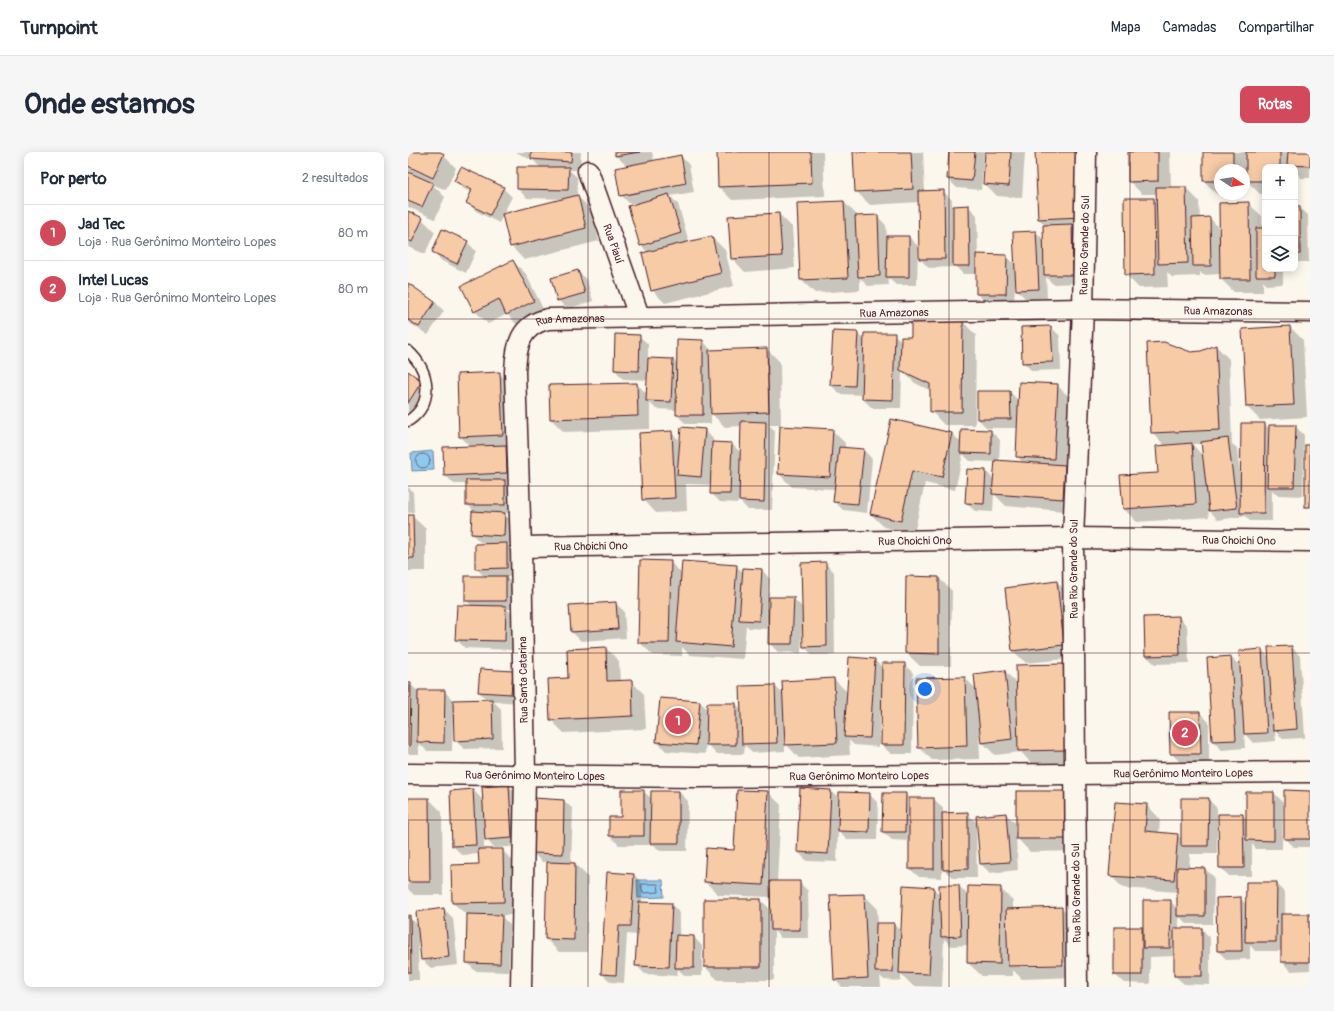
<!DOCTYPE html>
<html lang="pt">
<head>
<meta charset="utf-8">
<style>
  body { margin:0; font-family:Pangolin,sans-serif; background:#f6f6f7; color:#1f2937 }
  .controls { position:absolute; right:12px; top:12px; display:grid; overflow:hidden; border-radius:8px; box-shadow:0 2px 10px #0003 }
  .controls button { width:36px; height:36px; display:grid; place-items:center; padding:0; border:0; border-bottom:1px solid #e0e1e3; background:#fff; color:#1f2937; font:20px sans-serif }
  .compass { position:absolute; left:806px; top:12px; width:36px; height:36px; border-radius:50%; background:#fff; box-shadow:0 2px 10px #0003; rotate:102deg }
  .you { position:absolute; left:517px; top:537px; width:14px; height:14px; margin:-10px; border:3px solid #fff; border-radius:50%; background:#1a73e8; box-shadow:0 0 0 6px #1a73e833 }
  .badge { display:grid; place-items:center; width:26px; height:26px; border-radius:50%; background:#d1495b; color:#fff; font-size:13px; font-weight:700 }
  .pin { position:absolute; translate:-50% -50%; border:2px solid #fff; box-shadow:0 1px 4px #0006 }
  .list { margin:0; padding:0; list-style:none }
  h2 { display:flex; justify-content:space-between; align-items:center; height:52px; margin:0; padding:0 16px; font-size:17px }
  h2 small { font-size:13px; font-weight:400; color:#747a83 }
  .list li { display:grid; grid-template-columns:26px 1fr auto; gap:12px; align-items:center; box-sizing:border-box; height:56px; padding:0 16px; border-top:1px solid #e0e1e3 }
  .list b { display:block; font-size:15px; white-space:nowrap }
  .list p { margin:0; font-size:13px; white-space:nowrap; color:#747a83 }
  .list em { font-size:13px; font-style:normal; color:#747a83 }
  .icon { flex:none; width:22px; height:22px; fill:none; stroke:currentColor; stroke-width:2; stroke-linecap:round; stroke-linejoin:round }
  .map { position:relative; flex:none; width:902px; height:835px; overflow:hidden; border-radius:8px }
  header { display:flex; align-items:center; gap:24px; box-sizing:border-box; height:56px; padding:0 20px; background:#fff; border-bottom:1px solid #e0e1e3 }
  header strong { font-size:19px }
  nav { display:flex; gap:22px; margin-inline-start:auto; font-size:14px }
  .intro { display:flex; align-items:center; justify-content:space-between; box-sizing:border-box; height:96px; padding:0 24px }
  h1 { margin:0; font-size:28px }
  .button { padding:10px 18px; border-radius:8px; background:#d1495b; color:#fff; font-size:14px; font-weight:700 }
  main { display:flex; gap:24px; padding:0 24px }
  aside { flex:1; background:#fff; border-radius:8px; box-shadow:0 2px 10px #0003 }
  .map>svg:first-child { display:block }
  .water { fill:#8fc9ef; stroke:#7385a1 }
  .shadow { fill:#0003; fill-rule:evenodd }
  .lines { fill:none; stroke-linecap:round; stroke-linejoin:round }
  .shore { stroke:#666379; stroke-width:1 }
  .building { fill:#f8cba7; stroke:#4a1f2b }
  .service-casing { stroke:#4a1f2b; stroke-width:13 }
  .minor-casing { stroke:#4a1f2b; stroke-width:23 }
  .service { stroke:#fbf7ec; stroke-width:10 }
  .minor { stroke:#fbf7ec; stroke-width:20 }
  .grid { fill:none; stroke:#4a1f2b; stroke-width:1; stroke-opacity:0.55 }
  .labels { text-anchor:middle; stroke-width:4; stroke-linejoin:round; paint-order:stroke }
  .street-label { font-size:11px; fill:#4a1f2b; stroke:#fbf7ec }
</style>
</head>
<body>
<header>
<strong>Turnpoint</strong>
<nav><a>Mapa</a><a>Camadas</a><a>Compartilhar</a></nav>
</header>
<div class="intro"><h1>Onde estamos</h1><a class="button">Rotas</a></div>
<main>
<aside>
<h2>Por perto<small>2 resultados</small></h2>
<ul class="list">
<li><span class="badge">1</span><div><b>Jad Tec</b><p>Loja · Rua Gerônimo Monteiro Lopes</p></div><em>80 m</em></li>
<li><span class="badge">2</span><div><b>Intel Lucas</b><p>Loja · Rua Gerônimo Monteiro Lopes</p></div><em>80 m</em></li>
</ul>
</aside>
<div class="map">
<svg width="902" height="835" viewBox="0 0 902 835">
  <rect width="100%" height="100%" fill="#fbf7ec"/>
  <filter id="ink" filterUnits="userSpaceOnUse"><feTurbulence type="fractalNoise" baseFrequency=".025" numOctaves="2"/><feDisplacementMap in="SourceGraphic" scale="8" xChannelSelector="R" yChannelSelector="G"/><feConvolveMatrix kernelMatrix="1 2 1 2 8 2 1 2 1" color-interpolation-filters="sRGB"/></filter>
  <g filter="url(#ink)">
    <g class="water">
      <path d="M25,299L26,318L4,319L3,301Z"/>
      <path d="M229,728H255L256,745L230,746Z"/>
    </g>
    <g class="shadow">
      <path d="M0,0H29L35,3L48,16L38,38L24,32L37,45L27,67L0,55Z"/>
      <path d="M108,0H173L172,18H161L169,25V44L183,57L191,89L116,108L103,94L95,63L91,71L68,59L59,50L64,41L56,37L47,29L95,36L104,45L95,62L156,47L119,46L110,37L133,16L124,7V1L121,7Z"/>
      <path d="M208,0H244L246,9L273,4L281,13L286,40L262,44L270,52L281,90L304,85L317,98L326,134L257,151L244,138L240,101L233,93L232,50L222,52L213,43L219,14L208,4Z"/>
      <path d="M310,0H415L417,44L324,48L311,35Z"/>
      <path d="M446,0H515L517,40L535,39L544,48V55L560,54L569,63L570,103L598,104L608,113L628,80L636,88L638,74L631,67L628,1L676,0L674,131L645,132L638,125L639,146L618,147L609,138L608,132H607L606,151L578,150L569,142V122H555L545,112V115L521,116L512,107V50L462,53L448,39Z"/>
      <path d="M542,0H576L573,38L549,36L540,27Z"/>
      <path d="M578,0H617L614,46L589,44L576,31Z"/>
      <path d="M721,0H762L763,36H778L791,49L792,67L802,66L810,75L811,83H813L840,51L854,64V77H857V117H875V132L858,133L855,129V140H826L813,127V122L795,123L792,120V124L764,125L759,120L760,135L731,136L718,123L745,47L750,51L749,42H734L721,29Z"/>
      <path d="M796,0H902V26H893L887,19V15H857V42H852L838,28V41H836V18H812V42H809L796,29Z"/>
      <path d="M436,50L449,63V65L469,64L478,73L479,85H501L510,94L509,133H488L480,126L481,133L460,134L452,126V138L407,141L393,128Z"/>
      <path d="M887,55H891L900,63L901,110H887Z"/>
      <path d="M0,61L14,67L27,80L17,102L0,95Z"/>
      <path d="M371,62L384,75L387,116L337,120L324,106Z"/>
      <path d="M59,90L68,99L58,121L34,109L25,100Z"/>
      <path d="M105,109L118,122L138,163L112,176L99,162L80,172L67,159Z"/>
      <path d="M170,119L179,128L185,149L159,157L150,148Z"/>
      <path d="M0,132L27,150L36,159L20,183L0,170Z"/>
      <path d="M555,170L568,183L567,273H536L523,259V239L507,231L494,219L493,256H464L455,247V243L432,242L423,233L449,181L457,189L486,182L494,190Z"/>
      <path d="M643,175L652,184L653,218L624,219L615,210Z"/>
      <path d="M882,175L895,188L899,265L852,268L839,255Z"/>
      <path d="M231,184L240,192V207L265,208L270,213L295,189L304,199L359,197L372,210L373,273H361L367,279L364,358H340L330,347V351L312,350L303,341V333L278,332L279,359L248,361L235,347L263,280L273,290L297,278L305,287V291L324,292L333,301L334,274L317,275L303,261V272H278L269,263V258L248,257L242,251V277L156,280L143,267L229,232L239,242L240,228L215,227L207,218Z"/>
      <path d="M808,194L821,207L824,292L829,296L832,324L856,272L862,277L887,274L896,283L895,344L869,343L864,338V369H842L837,364L810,368L800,357L801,365L729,370L716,357L713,324L751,321L757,294L744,280L783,201L793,200ZM784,292H794L795,304Z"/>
      <path d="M0,220L23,238L0,265Z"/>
      <path d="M91,221L104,234L107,295L99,296L106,303L107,330H98L106,338V361H95L105,371L104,392H99L108,401V425H98L107,434V457H99L106,464L105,498L57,496L48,487L64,454L58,448L77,425L68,416L77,391L72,390L64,382L67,360L59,352V332H46L37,323L63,295L52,284Z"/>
      <path d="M649,233L662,246L668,360L598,354L586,342L585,360L567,359L558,351L578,319L586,328L588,310L562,309L555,302L547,338L517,331L506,382L476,375L463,362L484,268L544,281L553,291L583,279L592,288L591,309L615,311L609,304L610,276H579L570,267V240H602L611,249Z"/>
      <path d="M373,275L424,278L437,291V296L456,298L464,307L459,361L435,358L426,349L427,337L384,335L371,322Z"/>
      <path d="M0,335L5,340L6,360L0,361Z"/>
      <path d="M0,364H4L18,377V419H0Z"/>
      <path d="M262,410L274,422L328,414L336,421L354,418L362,427L361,446H385L395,456L417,411L426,420L427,503H404L396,494L395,475H394L393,501L370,500L361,491L362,465H360L359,477L341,476L338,473L335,507L282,503L274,495V504L245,503L231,490Z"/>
      <path d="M531,426L544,439L543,514H512L498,501Z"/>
      <path d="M649,430L662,444L669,506L618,511L604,498Z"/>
      <path d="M207,451L216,459L218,486L173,489L164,480L162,454Z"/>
      <path d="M771,465L779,474L781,511L747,512L738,504Z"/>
      <path d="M884,495L892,504L897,586L875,587L867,579L868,589L845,591L836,581L837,596L814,598L805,589L823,505L833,515L854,498L862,506Z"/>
      <path d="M198,496L211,509L212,530L223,529L236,542L238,577L156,581L143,568L161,527Z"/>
      <path d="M466,508L475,516L496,512L505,521L504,602H483L474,593V561H472L471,595L446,593L441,588L442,603L391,606L377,591V599L344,601L337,593L336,602H308L298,591L297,602L258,599L249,590L292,550L300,558V552H328L334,558L367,534L376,543L426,527L440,541Z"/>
      <path d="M656,513L669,526L671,610L624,612L613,600L587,603L574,590L573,577H571L572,607L524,608L511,595L509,527L557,526L569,538L597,519L609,532Z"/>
      <path d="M104,520L113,529L112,551L85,549L93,557L94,596L56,597L47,588V565H45L44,599H19L11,591V602H0V531L10,539H36L45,548H79L71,540Z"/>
      <path d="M792,561L801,570V610H772L763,601Z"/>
      <path d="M101,634L110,643L112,694L86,696L76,685V698H94L107,711L109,763H92L102,773L101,820L67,819L59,810L60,764L45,751L72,713V702L54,703L45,694L65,638L76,649Z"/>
      <path d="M393,637L423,639L432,647L461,642L470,651L469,688H440L430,678L429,710L399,709L390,700Z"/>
      <path d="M235,639L244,647V640H271L280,649L279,699H252L246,693H211L202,684Z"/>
      <path d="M360,640L373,653L369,730H391L400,739L401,786H373L366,779V828H310L297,815L353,748L364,759V745L311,743L297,730L327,699Z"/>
      <path d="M609,640L672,699L622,700L608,685L610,718L582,721L573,712L598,662L607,671V680H609Z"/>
      <path d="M902,640V695H886L877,686Z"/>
      <path d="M866,641L875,650L874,697H848L844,692V724H821L812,715L835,663L839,668Z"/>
      <path d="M497,642L502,647H526L535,656V662L559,661L568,670L569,726H545L534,716V726L511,725L502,717V689L484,688L475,680Z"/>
      <path d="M0,647H21L34,660L35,743H6L0,737Z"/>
      <path d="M800,647L809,656V702H782L781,717H797L806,725L805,772H779L771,764V777H794L802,786V833L776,832L767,824V804L742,805V832L716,831L707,823L733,776L736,778L762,749L770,757V740L715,736L702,723L708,651L739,653L752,667L751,682L769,683L774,687Z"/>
      <path d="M156,649L165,657L163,712H167L180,725L179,800H151L138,787L140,710H134L125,701Z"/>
      <path d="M200,722L226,723L235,732L234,751L263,752L272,761L271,785H286L294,794V824H277L270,817L269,824L237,822L228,813L230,783L219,782L216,831L203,830L194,822Z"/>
      <path d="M868,731L877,740V763H900L902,764V818L883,819L874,810V799H847L842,793V807L819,808L810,799L832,746L839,753Z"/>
      <path d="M551,734L561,744L592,736L605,749V758L653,756L666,769L668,825L614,827L605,818V824H574L560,811L561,793L543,794L536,787L534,835L505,834L493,822V829L476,828L472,824L473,835H434L427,828L456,743L469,756L470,772H486L494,780L525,736L532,743ZM660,811V813L612,815V813Z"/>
      <path d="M36,757L45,766L50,813L23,816L14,808L12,790H10L11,828H0V764L10,773Z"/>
    </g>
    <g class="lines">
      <g class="shore">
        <circle cx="15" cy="309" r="7"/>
        <path d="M235,732H250L251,740L235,741L233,734Z"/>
      </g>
    </g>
    <g class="building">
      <path d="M0,0H32L36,2L25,26L0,14Z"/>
      <path d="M123,0H164L163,10L123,7Z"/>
      <path d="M207,0H232L207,4Z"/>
      <path d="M309,0H403L404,31L310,35Z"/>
      <path d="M445,0H503L505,37L447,40Z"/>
      <path d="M541,0H567L564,29L539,27Z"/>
      <path d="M577,0H603L601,34L575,32Z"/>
      <path d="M627,0H670L673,65L630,67Z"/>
      <path d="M720,0H750V29L720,30Z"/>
      <path d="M795,0H825V18H812V29H795Z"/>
      <path d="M838,0H872V15H857V29H838Z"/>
      <path d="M880,0H902V14L879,13Z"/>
      <path d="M273,3L278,31L212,44L207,16Z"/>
      <path d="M53,15L96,35L82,63L58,51L64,38L46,29Z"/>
      <path d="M109,15H161L160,38L109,37Z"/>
      <path d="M0,20L25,31L14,55L0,49Z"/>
      <path d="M748,35H778L780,111L750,112Z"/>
      <path d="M536,38L537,107H511L510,39Z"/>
      <path d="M261,42L273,81L232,94L220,54Z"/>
      <path d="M170,43L178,76L102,95L94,62Z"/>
      <path d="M716,46H746L747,122L717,123Z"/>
      <path d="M436,49L440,126L392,128L389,51Z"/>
      <path d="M841,50L842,127H812L811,51Z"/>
      <path d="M561,53L562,114H545V54Z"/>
      <rect x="887" y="54" width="5" height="48"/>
      <path d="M0,59L15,66L4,90L0,88Z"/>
      <path d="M371,61L374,104L323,107L320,64Z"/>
      <path d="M470,63L472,124L450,125L447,64Z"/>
      <path d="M802,65L803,114H785L784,66Z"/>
      <path d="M664,72L665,123H636L635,73Z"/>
      <path d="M848,76H857V117H867V124H848Z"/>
      <path d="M34,77L60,89L49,112L24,100Z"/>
      <path d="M628,79L631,137L608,138L605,80Z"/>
      <path d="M304,84L313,121L243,139L234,101Z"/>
      <path d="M479,84H501V125H478Z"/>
      <path d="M568,102L599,103L598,142H568Z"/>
      <path d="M105,108L126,149L98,163L91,147L66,160L53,134Z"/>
      <path d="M170,118L177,141L149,149L143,126Z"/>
      <path d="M0,131L27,150L11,175L0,168Z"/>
      <path d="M503,169H555L554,260H522V232L492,218L493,185H503Z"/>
      <path d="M643,174L645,210L614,211L613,175Z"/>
      <path d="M882,174L886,253L838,255L834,177Z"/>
      <path d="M425,179L450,180L447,234L422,233Z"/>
      <path d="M456,181H487L485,248L454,247Z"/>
      <path d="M207,182L232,183L231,219L206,218Z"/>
      <path d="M269,187L295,188V263H268Z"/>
      <path d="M756,190L783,200L793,199L808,193L812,278L743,281L739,191Z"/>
      <path d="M359,196L361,260L303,262L301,198Z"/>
      <path d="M240,206L265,207L263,250L238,249Z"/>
      <path d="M0,219L14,229L0,251Z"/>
      <path d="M92,220L95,283L51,285L49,222Z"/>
      <path d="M611,230L650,232L646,307L608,305Z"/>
      <path d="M229,231L230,264L142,267L141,233Z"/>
      <path d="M569,239H602L603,267H569Z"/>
      <path d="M483,267L544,281L534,325L504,319L493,369L462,362Z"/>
      <path d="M333,269L358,270L356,350L331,349Z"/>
      <path d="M833,271H857L856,361H832Z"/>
      <path d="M861,273H888L886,335H859Z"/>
      <path d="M372,274L425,277L422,325L370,322Z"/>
      <path d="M273,275L297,277L293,325L269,323Z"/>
      <path d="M553,277L583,278V302L552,301Z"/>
      <path d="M264,279L267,346L234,348L231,281Z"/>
      <path d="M820,286L829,356L801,359L793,290Z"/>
      <path d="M304,290L324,291L322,342H302Z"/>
      <path d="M784,291L788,352L715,357L712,323L750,321L748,294Z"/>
      <path d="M98,293L99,321L36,324L35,295Z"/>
      <rect x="897" y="293" width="5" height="62"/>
      <path d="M431,295L456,297L450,352L425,350Z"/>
      <path d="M587,308L657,313L655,347L584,342Z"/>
      <path d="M559,317L578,318L576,352L557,351Z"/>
      <rect x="58" y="328" width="39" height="25"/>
      <path d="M64,359L97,361L96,384L63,382Z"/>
      <path d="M0,363H5L6,406H0Z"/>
      <path d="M99,391V416L67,417V392Z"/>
      <path d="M232,408L263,409L261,491H230Z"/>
      <path d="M274,409L329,413L323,495L268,490Z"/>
      <path d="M418,410L419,494L395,495L393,411Z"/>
      <path d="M335,416L354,417L351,469L331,468Z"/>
      <rect x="57" y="424" width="41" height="25"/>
      <path d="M498,424L531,425V502L497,501Z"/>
      <path d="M649,429L656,493L604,499L597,436Z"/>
      <path d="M361,445H386L384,492H360Z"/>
      <path d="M208,450L210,477L163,480L161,453Z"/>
      <path d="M49,453L98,454L97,489L47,488Z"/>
      <path d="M771,464L772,503L737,504L736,465Z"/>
      <path d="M884,494L889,577L865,579L860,495Z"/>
      <path d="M198,495L199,529L224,528L225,564L142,568L140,527L160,526L159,497Z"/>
      <path d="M854,497L859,581L836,582L831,499Z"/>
      <path d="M823,504L828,588L804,589L799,506Z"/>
      <path d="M441,505L467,507L462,586L436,585Z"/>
      <path d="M474,511H497L496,593H473Z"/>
      <path d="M656,512L658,598L610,599L608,513Z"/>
      <path d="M72,517L105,519L103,542L70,540Z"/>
      <path d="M597,518L604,587L573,591L566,522Z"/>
      <path d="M557,525L559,594L510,596L508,526Z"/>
      <path d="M426,526L429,591L377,593L374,529Z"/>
      <path d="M0,530H3L2,594H0Z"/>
      <path d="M367,533L369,591L334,592L332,534Z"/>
      <path d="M10,538H37L36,591L9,590Z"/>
      <path d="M252,546L292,549L288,593L248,590Z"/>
      <path d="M84,547L85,587L46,589L45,548Z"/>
      <path d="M299,551H328V593H298Z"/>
      <path d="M761,560H792L793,602H762Z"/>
      <path d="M101,633L104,686L77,688L74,635Z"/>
      <path d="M392,636L423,638L420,702L389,700Z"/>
      <path d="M65,637L68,693L44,694L42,639Z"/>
      <path d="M213,638H236V684H201V665H213Z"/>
      <path d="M329,638L360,639L355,733L296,730L298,696L326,698Z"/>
      <path d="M876,638L902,639V687H876Z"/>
      <path d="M243,639H271V691H242Z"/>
      <rect x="608" y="639" width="51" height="48"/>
      <path d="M431,640L462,641L461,680L430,679Z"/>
      <path d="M838,640H866V689L838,688Z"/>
      <path d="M475,641H498L497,680H474Z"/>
      <path d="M0,646H21L22,730H0Z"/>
      <path d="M126,646L156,648L155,702L124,701Z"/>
      <rect x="501" y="646" width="25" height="71"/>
      <path d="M773,646H801L800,694H773Z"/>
      <path d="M707,650L739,652L737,679L770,682L766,728L701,724Z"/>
      <path d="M560,660V717L535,718L534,661Z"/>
      <path d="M598,661L602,710L572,712L568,664Z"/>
      <path d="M810,662H835L836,716H811Z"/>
      <path d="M70,697H95L96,750L44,751L43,713L71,712Z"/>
      <path d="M139,710L167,711L166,788L137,787Z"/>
      <path d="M769,715L797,716V764H769Z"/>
      <path d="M199,720L226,722L223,774H211L208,823L193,822Z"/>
      <path d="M362,729H392V778H363Z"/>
      <path d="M838,730H869L868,790H837Z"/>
      <path d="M495,733L526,735L521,822L491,821Z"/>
      <path d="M531,733H551L553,784L533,785Z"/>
      <path d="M560,734L593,735L592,812L559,811Z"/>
      <path d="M456,742L460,826L426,828L422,743Z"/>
      <path d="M833,745L834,799H809L808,746Z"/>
      <rect x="296" y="747" width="57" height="68"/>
      <path d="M735,748H763L762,796H735Z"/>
      <path d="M231,750L264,751L261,815L227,814Z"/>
      <path d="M654,755L655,813L600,814L598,757Z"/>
      <path d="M36,756L41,805L13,808L8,760Z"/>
      <path d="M59,762L94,763L92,812L58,811Z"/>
      <rect x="873" y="762" width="28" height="48"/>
      <path d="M0,763H2L3,820H0Z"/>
      <path d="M468,771H486L485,820H467Z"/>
      <rect x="706" y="775" width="28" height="48"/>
      <rect x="766" y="776" width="28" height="48"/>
      <path d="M268,783L286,784V816H267Z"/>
    </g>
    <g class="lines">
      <defs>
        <path id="service" d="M0,199C22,218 27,252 0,269"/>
        <g id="minor">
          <path id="s1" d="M180,19L231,164"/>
          <path id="s2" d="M113,395L665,386L902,389"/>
          <path id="s3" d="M0,622L289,625L902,620"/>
          <path id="s4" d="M113,835L117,623L113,395L107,220C108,194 112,173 140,167L675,157L902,160"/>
          <path id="s5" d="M669,835L665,386L675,157L678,0"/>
        </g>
      </defs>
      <use href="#service" class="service-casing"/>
      <use href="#minor" class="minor-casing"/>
      <use href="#service" class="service"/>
      <use href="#minor" class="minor"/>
    </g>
  </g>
  <path class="grid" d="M180,0V835M361,0V835M541,0V835M722,0V835M0,167H902M0,334H902M0,501H902M0,668H902"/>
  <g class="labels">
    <g class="street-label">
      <text dy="4" stroke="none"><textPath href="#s1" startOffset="77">Rua Piauí</textPath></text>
      <text dy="4" stroke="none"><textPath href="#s5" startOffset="742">Rua Rio Grande do Sul</textPath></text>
      <text dy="4" stroke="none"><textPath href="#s4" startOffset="1354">Rua Amazonas</textPath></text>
      <text dy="4" stroke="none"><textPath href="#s4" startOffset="1030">Rua Amazonas</textPath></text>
      <text dy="4" stroke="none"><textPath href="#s4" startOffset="706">Rua Amazonas</textPath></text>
      <text dy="4" stroke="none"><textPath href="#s2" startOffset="718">Rua Choichi Ono</textPath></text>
      <text dy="4" stroke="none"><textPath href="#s2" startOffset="394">Rua Choichi Ono</textPath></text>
      <text dy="4" stroke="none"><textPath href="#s2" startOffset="70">Rua Choichi Ono</textPath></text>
      <text dy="4" stroke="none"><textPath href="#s5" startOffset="418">Rua Rio Grande do Sul</textPath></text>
      <text transform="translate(115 528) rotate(-91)" y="4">Rua Santa Catarina</text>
      <text dy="4" stroke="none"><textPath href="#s3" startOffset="775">Rua Gerônimo Monteiro Lopes</textPath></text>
      <text dy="4" stroke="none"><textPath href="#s3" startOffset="127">Rua Gerônimo Monteiro Lopes</textPath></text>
      <text dy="4" stroke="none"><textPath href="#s3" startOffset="451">Rua Gerônimo Monteiro Lopes</textPath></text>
      <text transform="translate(668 741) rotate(-91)" y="4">Rua Rio Grande do Sul</text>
    </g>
  </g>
</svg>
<div class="controls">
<button>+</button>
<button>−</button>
<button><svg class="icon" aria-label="layers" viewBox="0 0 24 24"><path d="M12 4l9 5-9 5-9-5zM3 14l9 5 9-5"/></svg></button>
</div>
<svg class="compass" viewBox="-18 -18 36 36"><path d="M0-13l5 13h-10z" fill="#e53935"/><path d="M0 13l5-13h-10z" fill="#747a83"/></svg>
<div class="you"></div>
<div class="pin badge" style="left:270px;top:569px">1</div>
<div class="pin badge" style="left:777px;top:581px">2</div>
</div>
</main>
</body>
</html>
